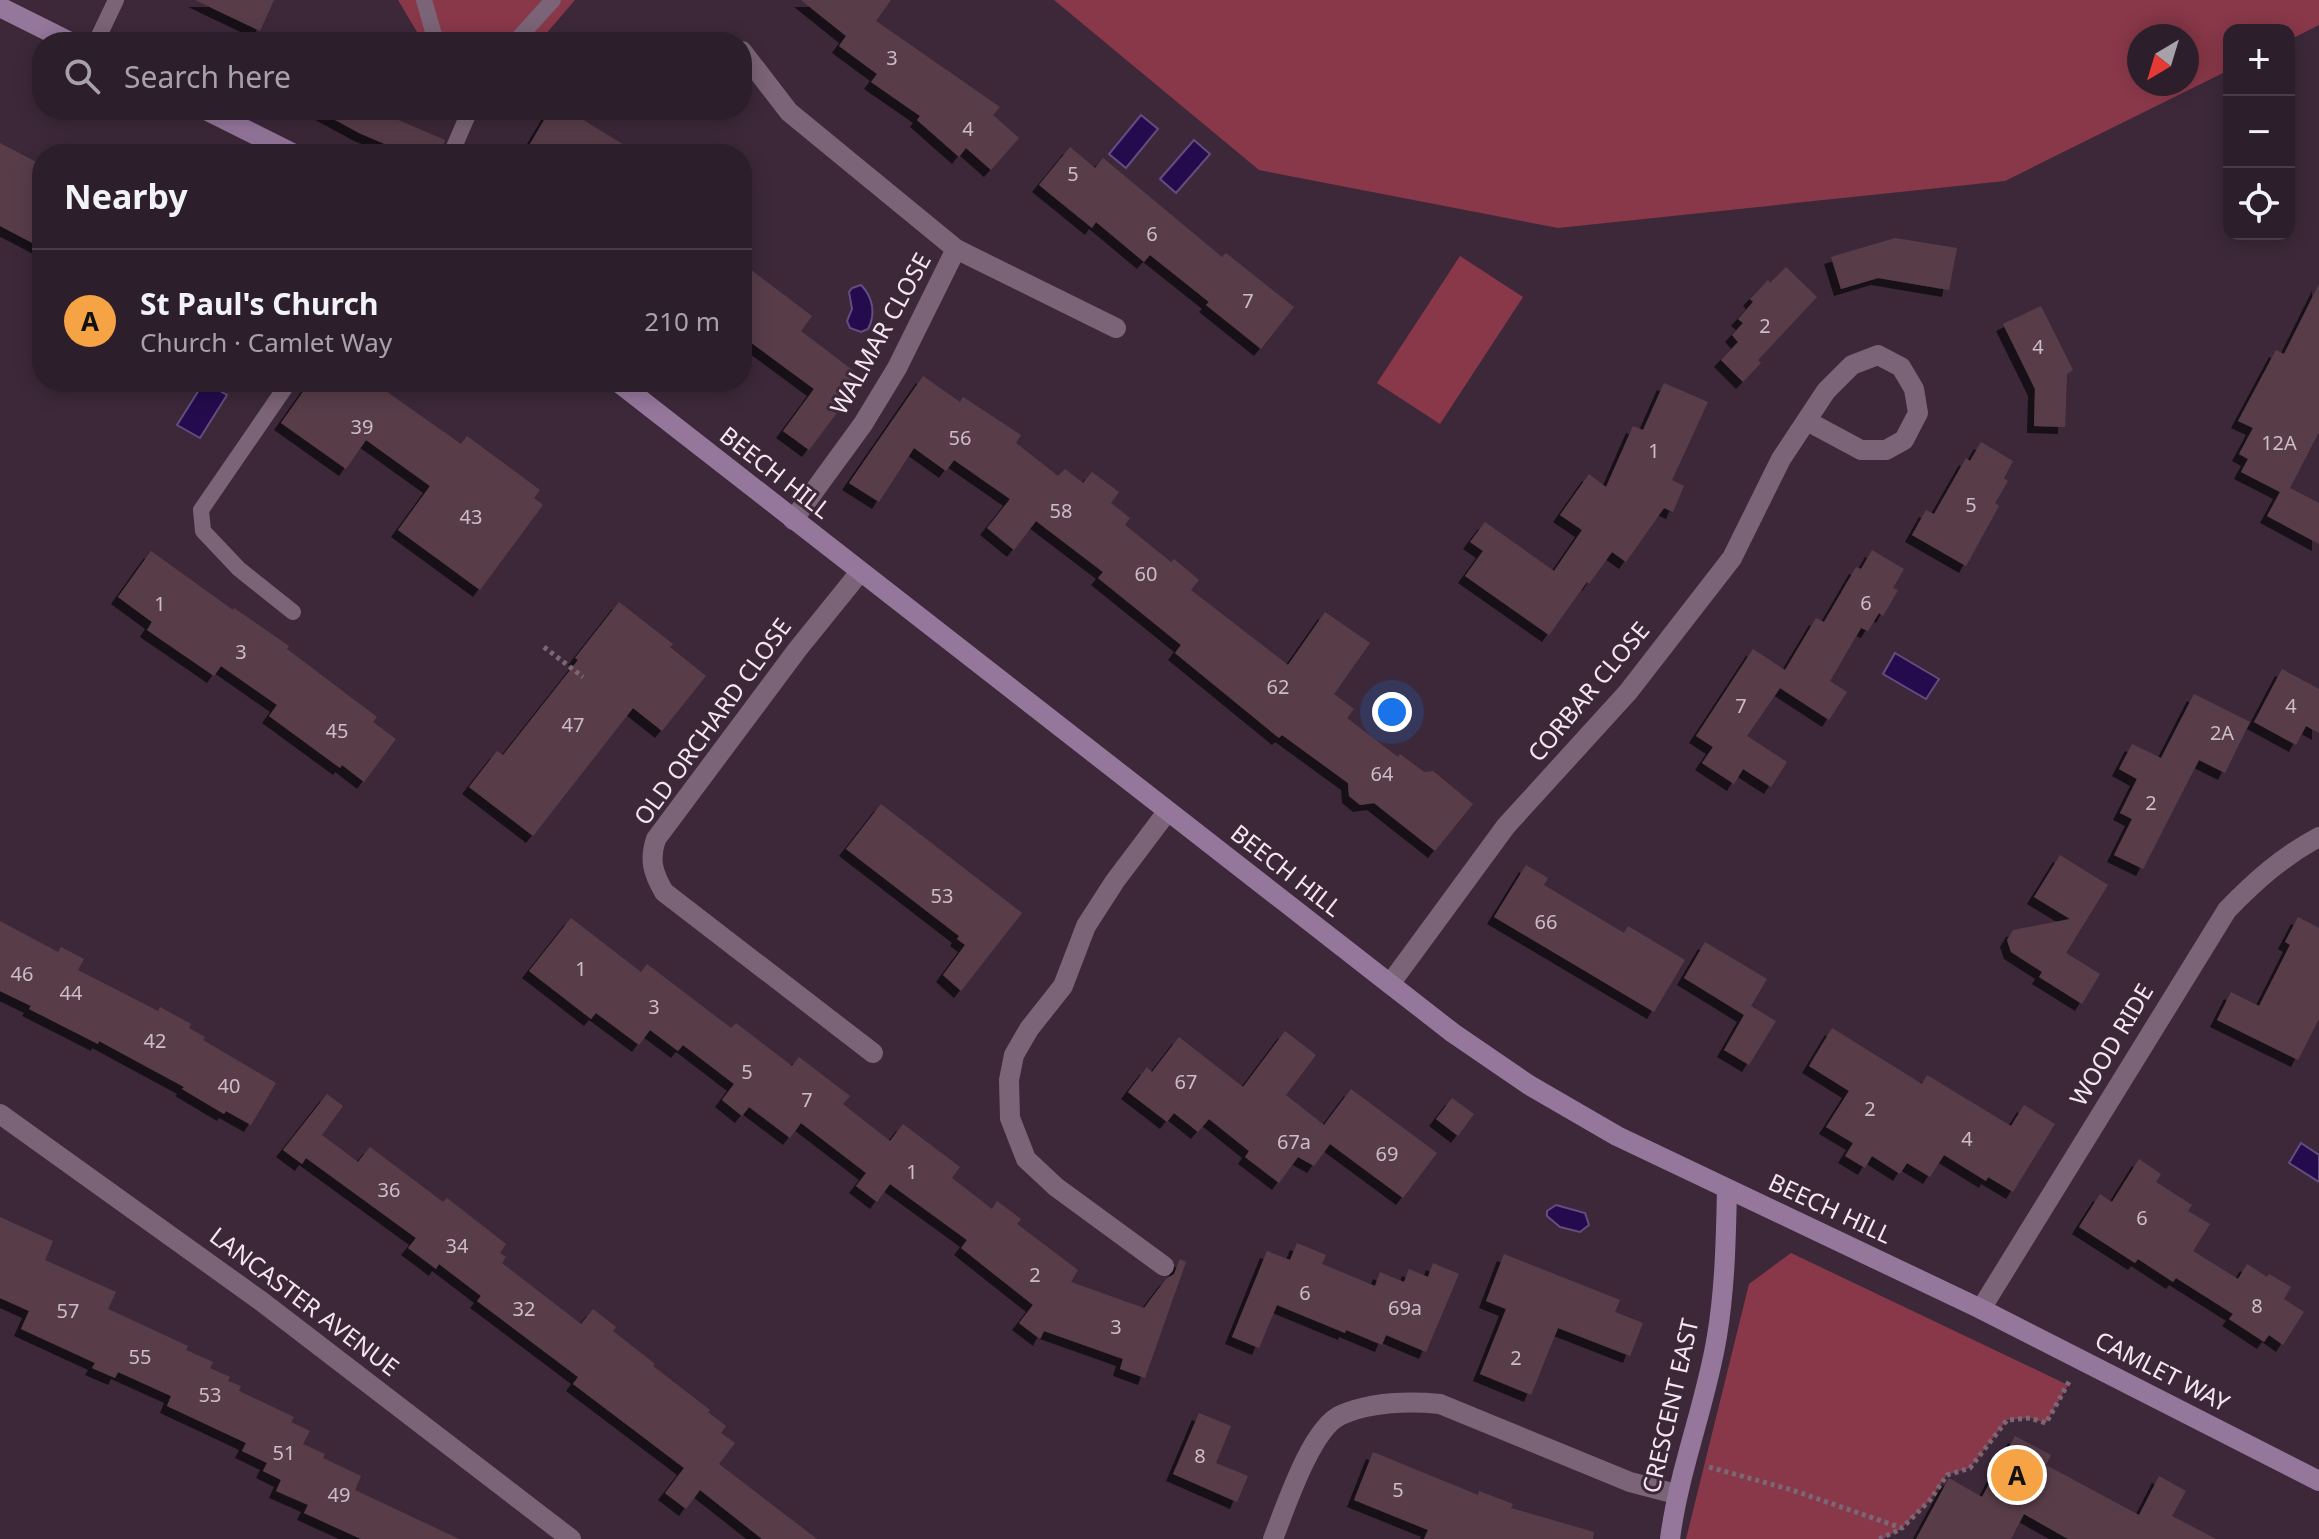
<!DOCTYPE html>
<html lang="en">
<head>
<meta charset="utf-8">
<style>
  body { margin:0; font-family:"Noto Sans",sans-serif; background:#392b37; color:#f1f3f6 }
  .controls { position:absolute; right:24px; top:24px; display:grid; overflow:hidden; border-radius:16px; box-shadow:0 4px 20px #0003 }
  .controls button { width:72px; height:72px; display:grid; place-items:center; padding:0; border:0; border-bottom:2px solid #483c47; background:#2d1e2b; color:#f1f3f6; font:40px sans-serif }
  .compass { position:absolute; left:2127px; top:24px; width:72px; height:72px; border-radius:50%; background:#2d1e2b; box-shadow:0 4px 20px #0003; rotate:218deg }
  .you { position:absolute; left:1392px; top:712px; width:28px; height:28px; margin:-20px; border:6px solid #fff; border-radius:50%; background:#1a73e8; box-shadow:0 0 0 12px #1a73e833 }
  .badge { display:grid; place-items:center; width:52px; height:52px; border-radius:50%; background:#f5a345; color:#111; font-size:26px; font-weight:700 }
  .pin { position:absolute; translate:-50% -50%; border:4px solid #fff; box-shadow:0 2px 8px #0006 }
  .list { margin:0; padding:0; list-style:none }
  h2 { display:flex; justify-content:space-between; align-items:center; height:104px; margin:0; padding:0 32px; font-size:34px }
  h2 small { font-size:26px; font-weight:400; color:#a7a2a9 }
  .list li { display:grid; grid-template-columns:52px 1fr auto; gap:24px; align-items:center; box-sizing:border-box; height:144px; padding:0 32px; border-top:2px solid #483c47 }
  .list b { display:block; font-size:30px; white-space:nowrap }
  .list p { margin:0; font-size:26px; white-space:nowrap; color:#a7a2a9 }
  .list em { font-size:26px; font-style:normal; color:#a7a2a9 }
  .icon { flex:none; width:44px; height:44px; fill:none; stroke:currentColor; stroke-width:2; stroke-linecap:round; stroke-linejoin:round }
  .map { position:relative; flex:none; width:2319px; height:1539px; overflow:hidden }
  .search { position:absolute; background:#2d1e2b; box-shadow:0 4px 20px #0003; left:32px; top:32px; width:720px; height:88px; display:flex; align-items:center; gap:20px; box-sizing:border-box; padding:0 28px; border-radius:32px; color:#a7a2a9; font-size:30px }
  .panel { position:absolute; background:#2d1e2b; box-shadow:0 4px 20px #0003; left:32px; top:144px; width:720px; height:248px; border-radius:32px }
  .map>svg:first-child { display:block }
  .green { fill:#893849; fill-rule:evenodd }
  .water { fill:#240b4e; stroke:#624d7f; stroke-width:2 }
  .building { fill:#583e4a; filter:url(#shadow) }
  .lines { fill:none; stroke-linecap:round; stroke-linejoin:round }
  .path { stroke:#7a6877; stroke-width:5; stroke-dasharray:4 4; stroke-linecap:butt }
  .lane { stroke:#7b6477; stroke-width:16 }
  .street { stroke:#7b6477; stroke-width:20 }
  .secondary { stroke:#96779c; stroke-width:20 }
  .labels { text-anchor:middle; stroke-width:6; stroke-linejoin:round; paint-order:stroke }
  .number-label { font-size:20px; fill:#ccbcc7 }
  .street-label { font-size:24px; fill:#f3e6f1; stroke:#3c2839 }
</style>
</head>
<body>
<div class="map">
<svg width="2319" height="1539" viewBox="0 0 2319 1539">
  <defs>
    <filter id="shadow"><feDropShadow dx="-7" dy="7" stdDeviation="0" flood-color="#0009"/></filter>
  </defs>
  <rect width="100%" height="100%" fill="#3c2839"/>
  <g class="green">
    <path d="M398,0H575L539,42H423Z"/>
    <path d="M1054,0H2319V25L2289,40V30H2229V70L2005,181L1558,228L1259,170ZM2139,36H2187V84H2139Z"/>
    <path d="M1460,256L1523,297L1440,424L1377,383Z"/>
    <path d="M1791,1253L2068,1385L2046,1423L2030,1418L2007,1420L1970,1468L1947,1475L1930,1500L1902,1528L1883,1539H1686L1749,1284Z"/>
  </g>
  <g class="water">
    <path d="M1141,115L1158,129L1126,168L1109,154Z"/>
    <path d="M1194,140L1210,154L1176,193L1160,179Z"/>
    <path d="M861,285C873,297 876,314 868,329L861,332L850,328L847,321L852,309L849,292L852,288Z"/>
    <path d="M204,382L227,395L200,438L177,425Z"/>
    <path d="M1895,653L1939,679L1926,699L1883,674Z"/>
    <path d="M2301,1143L2319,1155V1182L2289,1163Z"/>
    <path d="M1556,1205L1585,1213L1589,1225L1580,1232L1560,1227L1547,1216V1211Z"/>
  </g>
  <g class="building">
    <path d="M195,0H274L260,31Z"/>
    <path d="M801,0H891L876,21L1000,107L993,115L1019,138L991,170L966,148L959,157L917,120L920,116L871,82L877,74L839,46L846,36Z"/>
    <path d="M317,110H375L445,140L440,154H408L359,133Z"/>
    <path d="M550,110H567L639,154H524Z"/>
    <path d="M0,143L42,165V248L0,226Z"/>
    <path d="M1070,147L1095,168L1103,158L1222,257L1226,253L1294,307L1261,349L1206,305L1209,302L1150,255L1144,262L1096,222L1092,228L1039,185Z"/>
    <path d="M1895,238L1957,248L1949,290L1878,278L1841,289L1831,257Z"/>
    <path d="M742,263L812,316L801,331L863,378L809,450L783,431L814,389L742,336Z"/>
    <path d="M1786,267L1817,297L1758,360L1761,363L1743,382L1721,360L1738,342L1732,335L1743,323L1738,319L1753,302L1750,299L1768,280L1770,283Z"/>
    <path d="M2319,284V432L2290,488L2319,503V544L2267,516L2280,492L2241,472L2248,459L2239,454L2253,428L2238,421L2276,350L2284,354Z"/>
    <path d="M2041,306L2073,370L2067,374L2065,427L2034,426L2035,389L2003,324Z"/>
    <path d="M923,376L960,402L963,397L1021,435L1016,443L1058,476L1065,469L1083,483L1092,472L1119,492L1111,503L1130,518L1125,525L1171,562L1174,559L1199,580L1191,590L1288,665L1325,612L1370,643L1334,694L1354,709L1347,718L1398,757L1400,754L1424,772L1433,771L1473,804L1435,851L1374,803L1360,805L1349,796L1348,783L1282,735L1279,738L1175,653L1181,645L1098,578L1103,572L1036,521L1014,550L987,528L1010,499L954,460L946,471L914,448L879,502L849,483Z"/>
    <path d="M310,382H373L461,444L467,436L540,490L534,498L543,505L480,590L398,530L430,486L366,440L346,469L281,423Z"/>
    <path d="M1664,383L1708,402L1672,480L1684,486L1673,512L1664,508L1626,562L1612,552L1589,584L1587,582L1549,635L1465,576L1483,551L1470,542L1485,522L1554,571L1582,530L1560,515L1589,474L1606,487L1633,426L1643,430Z"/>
    <path d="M1981,442L2013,461L2004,478L2008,481L1995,503L1999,506L1966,566L1912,535L1926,510L1934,514L1966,458L1970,461Z"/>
    <path d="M1872,550L1904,569L1893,588L1898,590L1883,616L1879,613L1868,631L1861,628L1830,681L1847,692L1829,720L1780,688L1747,736L1787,762L1771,787L1743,769L1734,784L1702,763L1713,747L1696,736L1753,649L1785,670L1816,618L1824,622L1856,567L1861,569Z"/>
    <path d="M151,551L233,610L234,608L289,646L287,649L377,717L373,722L396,739L364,782L342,765L340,768L269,716L277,705L221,666L214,676L147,630L152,622L118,597Z"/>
    <path d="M619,602L673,644L670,647L706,676L662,731L633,708L533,836L469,787L497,751L503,755L578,660L575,658Z"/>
    <path d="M2282,669L2319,689V733L2306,726L2296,745L2254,722Z"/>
    <path d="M2194,694L2250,722L2225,773L2199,760L2143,869L2114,855L2132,819L2120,813L2137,779L2119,769L2132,744L2161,758Z"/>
    <path d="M881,804L1022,913L961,991L943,975L965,945L957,939L959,936L846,849Z"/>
    <path d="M2060,855L2108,885L2066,953L2100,974L2082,1004L2039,977L2042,972L2011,952L2007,940L2013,930L2070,919L2034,897Z"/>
    <path d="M1526,865L1548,878L1544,885L1624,933L1628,926L1685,960L1654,1012L1494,917Z"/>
    <path d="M2298,917L2319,928V1019L2298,1060L2217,1020L2231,992L2259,1006L2290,945L2285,942Z"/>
    <path d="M571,918L641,972L647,964L731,1028L736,1023L792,1066L799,1057L850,1096L843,1104L890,1141L903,1124L960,1167L952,1178L992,1209L997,1201L1021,1219L1017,1224L1078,1270L1071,1282L1144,1308L1166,1279L1174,1274L1180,1259L1186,1262L1145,1378L1120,1369L1123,1359L1044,1331L1040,1339L1019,1323L1033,1305L961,1248L967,1240L890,1184L877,1202L856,1186L866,1173L801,1123L790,1138L749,1107L742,1116L722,1100L734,1084L683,1045L678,1051L650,1030L639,1045L596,1013L591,1019L529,971Z"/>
    <path d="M0,921L58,952L61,947L84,959L78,970L158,1011L160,1007L191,1024L189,1028L205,1037L203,1040L276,1083L251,1125L226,1111L224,1114L182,1089L184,1087L99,1041L98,1044L29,1009L31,1006L0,991Z"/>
    <path d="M1705,942L1767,979L1751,1006L1776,1021L1749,1065L1724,1050L1744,1015L1684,978Z"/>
    <path d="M1832,1028L1922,1084L1927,1075L2011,1126L2024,1105L2055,1124L2013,1192L1988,1177L1986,1181L1944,1155L1930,1177L1907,1163L1900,1174L1872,1156L1865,1168L1845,1156L1853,1143L1826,1127L1849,1091L1809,1066Z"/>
    <path d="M1285,1031L1316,1055L1286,1095L1324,1125L1351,1089L1437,1153L1403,1198L1330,1144L1314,1166L1298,1157L1279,1183L1245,1157L1249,1151L1209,1119L1198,1132L1174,1113L1167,1122L1128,1092L1147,1067L1152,1072L1179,1037L1243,1087Z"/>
    <path d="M327,1094L343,1106L322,1135L358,1162L370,1147L443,1202L447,1198L506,1244L500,1253L506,1257L502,1263L581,1324L593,1309L616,1327L613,1331L655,1364L653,1366L710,1410L708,1412L726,1426L721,1433L735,1443L719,1464L817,1539H762L700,1490L686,1509L665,1493L684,1468L573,1384L578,1377L477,1301L481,1296L439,1264L436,1269L408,1248L416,1238L306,1158L302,1164L283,1150Z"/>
    <path d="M1452,1098L1474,1114L1458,1136L1436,1119Z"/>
    <path d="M2139,1159L2161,1174L2156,1182L2192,1205L2188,1211L2210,1224L2193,1251L2238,1279L2247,1264L2267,1277L2269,1274L2291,1287L2284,1299L2304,1312L2283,1345L2269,1335L2264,1342L2229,1319L2233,1314L2176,1278L2173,1282L2138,1259L2135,1263L2079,1227L2100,1194L2112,1202Z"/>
    <path d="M0,1217L53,1241L45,1260L116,1292L108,1309L188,1346L186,1350L213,1362L210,1368L230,1377L228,1381L241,1386L239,1391L294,1417L291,1422L310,1431L303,1444L325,1454L323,1458L361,1476L355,1490L459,1539H361L304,1513L308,1505L276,1491L281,1480L263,1471L267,1463L242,1451L246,1443L167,1406L171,1396L118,1372L115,1378L92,1368L95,1363L21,1329L29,1311L0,1298Z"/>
    <path d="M1297,1243L1326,1255L1322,1264L1375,1286L1380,1272L1404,1282L1409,1269L1428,1277L1433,1263L1459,1274L1426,1352L1386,1335L1382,1345L1346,1330L1345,1333L1277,1305L1259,1348L1232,1337L1267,1251L1290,1260Z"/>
    <path d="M1504,1254L1620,1300L1615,1312L1643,1323L1630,1356L1558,1328L1531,1395L1480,1374L1506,1309L1486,1301Z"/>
    <path d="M1199,1413L1231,1426L1216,1463L1248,1476L1237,1502L1173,1474Z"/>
    <path d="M2015,1436L2051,1455L2046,1465L2139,1515L2159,1476L2186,1491L2172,1516L2216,1539H2068L2024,1514L2011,1539H1916L1949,1478L1982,1497Z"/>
    <path d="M1373,1452L1478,1495L1479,1491L1513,1504L1511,1508L1594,1532L1593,1539H1424L1428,1530L1354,1500Z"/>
  </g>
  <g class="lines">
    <g class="path">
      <path d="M544,647L583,677"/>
      <path d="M1709,1467L1792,1490L1902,1528L1930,1500L1947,1475L1970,1468L2007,1420L2030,1418L2046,1423L2070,1380"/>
      <path d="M1879,1539L1901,1529"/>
    </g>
    <g class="lane">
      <path d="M424,0L436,42"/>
      <path d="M96,42L116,0"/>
      <path d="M515,42L553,0"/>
      <path d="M451,154L470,110"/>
      <path d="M289,382L201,510L203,531L239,569L293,612"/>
    </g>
    <g class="street">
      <path d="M742,51L789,112L956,249L897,368L863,424L793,520"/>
      <path d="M956,249L1116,328"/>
      <path d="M860,572L797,650L656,839C649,860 653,873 664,892L873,1053"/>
      <path d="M1390,984L1506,826L1628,692L1732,558L1781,459L1826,391L1852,365L1878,355L1901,367L1914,389L1918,413L1904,440L1886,450H1861L1807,421"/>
      <path d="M0,1114L261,1301L571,1539"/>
      <path d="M1164,1266L1056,1187L1026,1159L1010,1118L1009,1080L1014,1055L1029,1029L1063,986L1086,926L1115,881L1167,812"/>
      <path d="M1981,1309L2227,910C2255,881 2283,856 2319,837"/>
      <path d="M1273,1539C1285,1509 1311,1428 1341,1415C1371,1402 1408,1401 1440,1404L1630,1482L1676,1494"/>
    </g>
    <g class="secondary">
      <path d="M0,7L70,42"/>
      <path d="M206,110L294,154"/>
      <path d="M618,382L1390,984L1453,1033L1529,1085L1617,1136L1981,1309L2319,1481"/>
      <path d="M1670,1539C1679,1469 1706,1404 1717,1336C1725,1288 1726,1237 1727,1189"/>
    </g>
  </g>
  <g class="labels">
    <g class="number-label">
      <text x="892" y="65">3</text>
      <text x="968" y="136">4</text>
      <text x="1073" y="181">5</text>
      <text x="1152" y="241">6</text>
      <text x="1248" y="308">7</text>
      <text x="1765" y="333">2</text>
      <text x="2038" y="354">4</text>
      <text x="362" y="434">39</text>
      <text x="960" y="445">56</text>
      <text x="2279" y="450">12A</text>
      <text x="1654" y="458">1</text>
      <text x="1971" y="512">5</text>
      <text x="1061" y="518">58</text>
      <text x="471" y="524">43</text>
      <text x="1146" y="581">60</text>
      <text x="1866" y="610">6</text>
      <text x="160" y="611">1</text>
      <text x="241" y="659">3</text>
      <text x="1278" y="694">62</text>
      <text x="1741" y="713">7</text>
      <text x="2291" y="713">4</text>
      <text x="573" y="732">47</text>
      <text x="337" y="738">45</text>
      <text x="2222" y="740">2A</text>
      <text x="1382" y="781">64</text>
      <text x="2151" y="810">2</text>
      <text x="942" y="903">53</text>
      <text x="1546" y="929">66</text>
      <text x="581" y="976">1</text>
      <text x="22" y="981">46</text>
      <text x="71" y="1000">44</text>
      <text x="654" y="1014">3</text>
      <text x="155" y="1048">42</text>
      <text x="747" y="1079">5</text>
      <text x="1186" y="1089">67</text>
      <text x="229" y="1093">40</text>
      <text x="807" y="1107">7</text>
      <text x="1870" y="1116">2</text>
      <text x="1967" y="1146">4</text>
      <text x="1294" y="1149">67a</text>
      <text x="1387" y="1161">69</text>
      <text x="912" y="1179">1</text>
      <text x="389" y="1197">36</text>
      <text x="2142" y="1225">6</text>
      <text x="457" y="1253">34</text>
      <text x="1035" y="1282">2</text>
      <text x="1305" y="1300">6</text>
      <text x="2257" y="1313">8</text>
      <text x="1405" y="1315">69a</text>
      <text x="524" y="1316">32</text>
      <text x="68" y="1318">57</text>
      <text x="1116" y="1334">3</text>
      <text x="140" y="1364">55</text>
      <text x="1516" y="1365">2</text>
      <text x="210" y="1402">53</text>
      <text x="284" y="1460">51</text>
      <text x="1200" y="1463">8</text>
      <text x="1398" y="1497">5</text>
      <text x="339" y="1502">49</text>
    </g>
    <g class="street-label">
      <text transform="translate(881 334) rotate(-61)" y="8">WALMAR CLOSE</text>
      <text transform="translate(775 473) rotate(38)" y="8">BEECH HILL</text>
      <text transform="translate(1589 692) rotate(-50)" y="8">CORBAR CLOSE</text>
      <text transform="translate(713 722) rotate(-54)" y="8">OLD ORCHARD CLOSE</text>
      <text transform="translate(1286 871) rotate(38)" y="8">BEECH HILL</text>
      <text transform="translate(2112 1045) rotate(-59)" y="8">WOOD RIDE</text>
      <text transform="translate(1830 1209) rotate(25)" y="8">BEECH HILL</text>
      <text transform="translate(304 1302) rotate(37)" y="8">LANCASTER AVENUE</text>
      <text transform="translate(2162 1372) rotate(27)" y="8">CAMLET WAY</text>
      <text transform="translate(1671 1406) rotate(-77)" y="8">CRESCENT EAST</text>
    </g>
  </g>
</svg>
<div class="controls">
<button>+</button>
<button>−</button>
<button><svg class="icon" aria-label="locate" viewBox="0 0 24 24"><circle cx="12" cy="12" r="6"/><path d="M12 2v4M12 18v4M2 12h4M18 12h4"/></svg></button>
</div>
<svg class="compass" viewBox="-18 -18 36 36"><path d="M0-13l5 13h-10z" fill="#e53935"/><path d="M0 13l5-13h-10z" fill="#a7a2a9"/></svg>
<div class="you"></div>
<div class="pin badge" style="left:2017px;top:1475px">A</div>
<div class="search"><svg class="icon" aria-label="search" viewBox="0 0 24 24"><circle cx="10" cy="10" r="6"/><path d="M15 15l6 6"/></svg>Search here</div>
<section class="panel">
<h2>Nearby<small></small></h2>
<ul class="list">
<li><span class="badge">A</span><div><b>St Paul's Church</b><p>Church · Camlet Way</p></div><em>210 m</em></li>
</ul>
</section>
</div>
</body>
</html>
